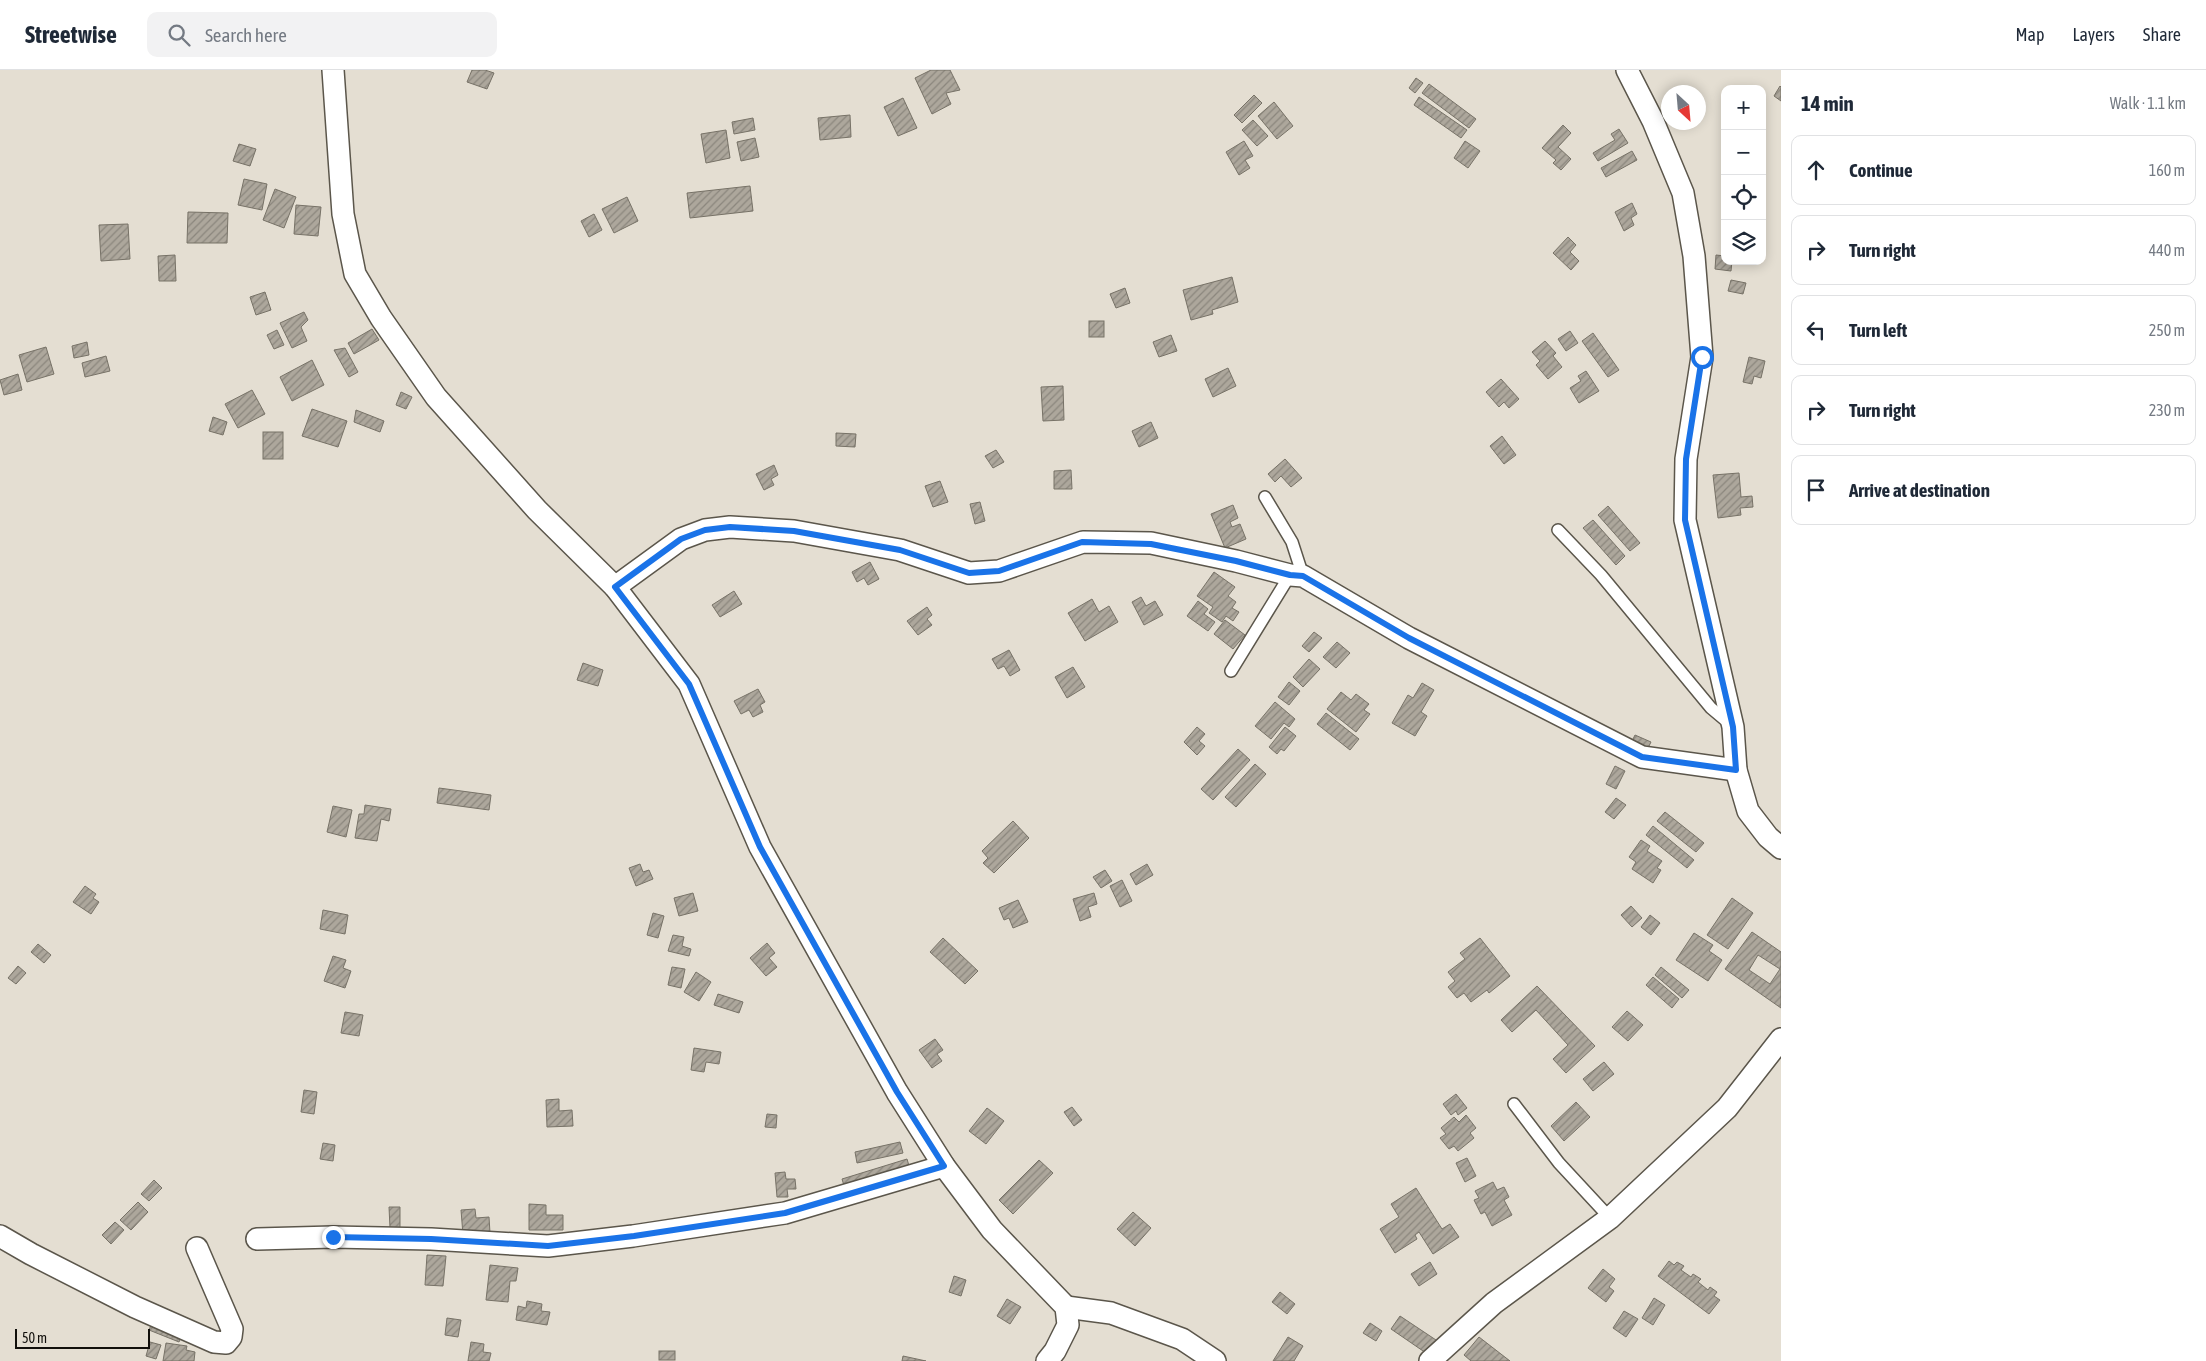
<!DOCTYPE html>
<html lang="en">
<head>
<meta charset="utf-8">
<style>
  body { margin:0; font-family:"Asap Condensed",sans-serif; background:#f2f2f3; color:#1f2937 }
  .controls { position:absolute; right:15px; top:15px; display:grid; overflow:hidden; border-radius:10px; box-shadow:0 2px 12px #0003 }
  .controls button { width:45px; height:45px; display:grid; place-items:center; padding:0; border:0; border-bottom:1px solid #e0e1e3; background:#fff; color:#1f2937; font:25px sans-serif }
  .compass { position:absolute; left:1661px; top:15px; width:45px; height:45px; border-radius:50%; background:#fff; box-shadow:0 2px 12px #0003; rotate:154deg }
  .scale { position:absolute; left:15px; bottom:12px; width:135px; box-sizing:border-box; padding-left:5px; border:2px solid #110f0b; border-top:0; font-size:14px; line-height:18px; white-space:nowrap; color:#110f0b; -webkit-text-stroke:4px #e4ded2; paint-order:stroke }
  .stop { position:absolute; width:15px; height:15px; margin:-11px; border:4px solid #1a73e8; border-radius:50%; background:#fff }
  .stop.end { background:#1a73e8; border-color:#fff; box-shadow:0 1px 5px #0008 }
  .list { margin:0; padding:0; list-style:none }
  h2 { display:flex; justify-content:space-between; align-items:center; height:65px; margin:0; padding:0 20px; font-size:21px }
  h2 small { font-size:16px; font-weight:400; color:#747a83 }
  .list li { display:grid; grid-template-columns:32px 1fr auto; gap:15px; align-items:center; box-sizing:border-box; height:70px; margin:0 10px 10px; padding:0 10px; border:1px solid #e0e1e3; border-radius:10px }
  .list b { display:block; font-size:19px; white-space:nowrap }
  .list em { font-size:16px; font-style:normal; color:#747a83 }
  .icon { flex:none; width:28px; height:28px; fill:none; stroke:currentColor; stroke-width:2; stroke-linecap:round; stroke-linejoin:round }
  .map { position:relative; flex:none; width:1781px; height:1291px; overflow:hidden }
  header { display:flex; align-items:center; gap:30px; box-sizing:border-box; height:70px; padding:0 25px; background:#fff; border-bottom:1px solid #e0e1e3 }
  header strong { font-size:24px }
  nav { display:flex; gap:28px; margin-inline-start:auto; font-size:18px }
  .search { width:350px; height:45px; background:#f2f2f3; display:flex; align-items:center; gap:12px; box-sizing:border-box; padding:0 18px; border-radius:10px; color:#747a83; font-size:19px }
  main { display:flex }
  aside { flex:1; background:#fff }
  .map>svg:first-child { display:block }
  .building { fill:url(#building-hatch); stroke:#777267; fill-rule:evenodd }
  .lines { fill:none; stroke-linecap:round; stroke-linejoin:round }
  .service-casing { stroke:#5b564b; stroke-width:14 }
  .minor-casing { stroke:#5b564b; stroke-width:24 }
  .service { stroke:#fff; stroke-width:11 }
  .minor { stroke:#fff; stroke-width:21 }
  .route { stroke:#1a73e8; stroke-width:6 }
</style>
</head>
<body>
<header>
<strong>Streetwise</strong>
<div class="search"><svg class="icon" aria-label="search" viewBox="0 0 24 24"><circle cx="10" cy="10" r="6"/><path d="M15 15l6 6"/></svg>Search here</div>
<nav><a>Map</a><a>Layers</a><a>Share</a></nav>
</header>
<main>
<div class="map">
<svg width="1781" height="1291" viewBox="0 0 1781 1291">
  <defs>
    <pattern id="building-hatch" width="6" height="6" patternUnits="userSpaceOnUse" patternTransform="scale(1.25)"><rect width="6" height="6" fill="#ada79c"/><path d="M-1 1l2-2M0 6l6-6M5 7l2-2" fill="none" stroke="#8b867d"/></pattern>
  </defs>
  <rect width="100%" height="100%" fill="#e4ded2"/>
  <g class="building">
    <path d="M472,0H485L494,3L487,19L467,12Z"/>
    <path d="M931,0H950L960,20L946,23L951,34L932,44L915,8Z"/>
    <path d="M1416,8L1423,13L1415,23L1409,18Z"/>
    <path d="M1429,14L1476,49L1469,58L1422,23Z"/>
    <path d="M1780,16L1781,17V31L1774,26Z"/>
    <path d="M1254,25L1262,33L1242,53L1234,45Z"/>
    <path d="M1419,27L1467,60L1461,68L1414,35Z"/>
    <path d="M903,28L917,58L898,66L884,37Z"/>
    <path d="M1274,32L1293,56L1277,69L1258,46Z"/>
    <path d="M850,45L851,67L820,70L818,48Z"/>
    <path d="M753,48L755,60L734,64L732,52Z"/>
    <path d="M1253,50L1268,66L1257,76L1242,60Z"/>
    <path d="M1563,55L1571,63L1558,77L1571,89L1561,100L1553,93L1556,90L1542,78Z"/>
    <path d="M1619,59L1628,73L1598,91L1593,83L1615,70L1611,64Z"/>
    <path d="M726,60L730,88L706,93L701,64Z"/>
    <path d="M755,68L759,87L741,91L737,72Z"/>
    <path d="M1244,71L1253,86L1245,90L1250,98L1239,105L1226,82Z"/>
    <path d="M1465,71L1480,81L1468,98L1454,88Z"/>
    <path d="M239,74L256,79L250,96L233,91Z"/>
    <path d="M1632,81L1637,90L1606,107L1601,98Z"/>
    <path d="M244,109L267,114L262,140L238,135Z"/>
    <path d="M750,116L753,141L690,148L687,123Z"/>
    <path d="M275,119L296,127L284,158L263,150Z"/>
    <path d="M627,127L638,151L614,163L602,139Z"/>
    <path d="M1632,133L1637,144L1631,148L1634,155L1624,161L1615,142Z"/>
    <path d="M296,135L321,137L318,166L294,164Z"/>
    <path d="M188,142L228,143L227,173H187Z"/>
    <path d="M594,144L602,160L589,167L581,151Z"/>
    <path d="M128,154L130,189L101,191L99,155Z"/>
    <path d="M1568,167L1576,175L1570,182L1579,191L1571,200L1553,183Z"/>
    <path d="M175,185L176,211H159L158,186Z"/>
    <path d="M1716,185L1725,186V191H1732L1731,201L1715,199Z"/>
    <path d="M1232,207L1238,232L1212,240L1213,244L1191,250L1183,220Z"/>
    <path d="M1731,210L1746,213L1743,224L1728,221Z"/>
    <path d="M1125,218L1130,233L1116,238L1110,224Z"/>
    <path d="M265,222L271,240L256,245L250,227Z"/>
    <path d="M304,242L308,250L301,257L307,271L292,278L280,253Z"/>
    <rect x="1089" y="251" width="15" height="16"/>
    <path d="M372,259L379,270L354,284L348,273Z"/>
    <path d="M277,260L284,275L274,279L267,265Z"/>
    <path d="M1570,261L1578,273L1566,281L1558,269Z"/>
    <path d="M1593,263L1619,300L1608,307L1582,271Z"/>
    <path d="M1171,265L1177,281L1159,287L1153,272Z"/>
    <path d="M1545,271L1556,283L1553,286L1562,297L1548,309L1536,295L1540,291L1532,282Z"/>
    <path d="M87,272L89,285L74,288L72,276Z"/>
    <path d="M46,277L54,304L27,312L19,285Z"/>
    <path d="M345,278L358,302L349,307L334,280Z"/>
    <path d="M106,286L110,301L85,307L82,293Z"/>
    <path d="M1749,287L1765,291L1761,308L1754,306L1752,314L1743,312Z"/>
    <path d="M312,290L324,315L292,331L280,307Z"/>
    <path d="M1228,298L1236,316L1213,327L1205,309Z"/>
    <path d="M1586,301L1599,321L1579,333L1570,318L1581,311L1578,306Z"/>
    <path d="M18,304L22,320L4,325L0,310Z"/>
    <path d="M1501,309L1519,329L1509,338L1504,332L1499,337L1486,322Z"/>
    <path d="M1063,316L1064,350L1043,351L1041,317Z"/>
    <path d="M252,320L265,344L238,358L225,334Z"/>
    <path d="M401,322L412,327L406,339L396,335Z"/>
    <path d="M312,339L347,351L338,377L302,366Z"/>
    <path d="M356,340L384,351L380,362L354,352Z"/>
    <path d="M213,347L227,352L223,365L209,361Z"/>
    <path d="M1151,352L1158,368L1139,377L1132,361Z"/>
    <rect x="263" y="362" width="20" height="27"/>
    <path d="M836,363L856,364L855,377L836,376Z"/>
    <path d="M1502,366L1516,385L1504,394L1490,376Z"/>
    <path d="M996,380L1004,392L993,398L985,386Z"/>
    <path d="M1285,389L1302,408L1291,417L1281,406L1275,412L1268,404Z"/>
    <path d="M774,395L778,405L771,409L774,415L764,420L756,404Z"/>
    <path d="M1071,400L1072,419H1054V401Z"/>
    <path d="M1739,403L1741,427L1752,426L1753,437L1740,438L1741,445L1718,448L1713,405Z"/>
    <path d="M940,411L948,432L933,437L925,416Z"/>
    <path d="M980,432L985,451L975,454L970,434Z"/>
    <path d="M1233,435L1238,448L1230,452L1232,457L1240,454L1246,469L1225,478L1211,444Z"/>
    <path d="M1608,436L1640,473L1630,481L1598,445Z"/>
    <path d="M1593,450L1625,486L1616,495L1583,458Z"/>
    <path d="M870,492L879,509L868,515L864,508L857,512L852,502Z"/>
    <path d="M1214,502L1235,517L1228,526L1236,532L1232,538L1239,542L1233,551L1226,546L1222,552L1209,543L1213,537L1197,526Z"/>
    <path d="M734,521L742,534L720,547L712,535Z"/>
    <path d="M1141,527L1146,536L1155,531L1163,545L1144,555L1132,532Z"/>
    <path d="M1092,529L1099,542L1109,536L1118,552L1085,571L1068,543Z"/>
    <path d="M1198,531L1208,539L1204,544L1215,552L1208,561L1187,546Z"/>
    <path d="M927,537L932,545L927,549L932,555L918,565L907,551Z"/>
    <path d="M1225,550L1245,565L1233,579L1214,564Z"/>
    <path d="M1314,562L1322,568L1309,582L1302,576Z"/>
    <path d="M1337,572L1350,583L1336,598L1323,587Z"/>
    <path d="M1009,580L1020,600L1010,606L1004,596L998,599L992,589Z"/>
    <path d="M1309,589L1320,599L1303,617L1293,607Z"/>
    <path d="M583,593L603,600L598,616L577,610Z"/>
    <path d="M1073,597L1085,617L1067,628L1055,607Z"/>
    <path d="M1289,612L1300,621L1289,635L1278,627Z"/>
    <path d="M1422,613L1434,620L1421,642L1427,646L1415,666L1392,653L1408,625L1413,628Z"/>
    <path d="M758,619L765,632L760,635L763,642L753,647L749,640L741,644L734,631Z"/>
    <path d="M1341,622L1351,630L1356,624L1369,634L1364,640L1370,644L1356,662L1327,639Z"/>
    <path d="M1275,632L1295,649L1289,657L1284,653L1271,669L1255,656Z"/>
    <path d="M1326,643L1359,669L1350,680L1317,654Z"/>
    <path d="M1197,657L1205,664L1199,671L1205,676L1197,685L1184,672Z"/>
    <path d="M1285,657L1296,666L1284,681L1281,679L1277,684L1269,677Z"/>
    <path d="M1635,665L1651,672L1647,680L1631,673Z"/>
    <path d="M1238,679L1250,690L1213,730L1201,719Z"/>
    <path d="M1255,694L1266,704L1236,737L1225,727Z"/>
    <path d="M1615,696L1625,701L1616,719L1606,714Z"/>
    <path d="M439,718L491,725L489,740L437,733Z"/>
    <path d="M1616,728L1626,735L1614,749L1605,742Z"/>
    <path d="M365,735L391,739L389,751L381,749L377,771L355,768L359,744H364Z"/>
    <path d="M333,736L352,740L346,767L327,762Z"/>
    <path d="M1665,742L1704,773L1696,782L1657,751Z"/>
    <path d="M1013,751L1029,768L994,803L983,793L988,788L982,781Z"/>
    <path d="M1653,756L1694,790L1687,798L1646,765Z"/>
    <path d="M1641,770L1650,776L1647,781L1662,791L1657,798L1661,800L1653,813L1632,799L1636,792L1629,787Z"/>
    <path d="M640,794L643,802L649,800L653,809L636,816L629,798Z"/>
    <path d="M1147,794L1153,805L1136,815L1130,804Z"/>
    <path d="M1105,800L1112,811L1101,818L1093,807Z"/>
    <path d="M1122,810L1132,831L1120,837L1110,816Z"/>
    <path d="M85,816L96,824L93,828L99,832L91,844L73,832Z"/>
    <path d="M693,823L698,841L679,846L674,828Z"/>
    <path d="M1094,823L1097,834L1088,837L1091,847L1080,851L1073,829Z"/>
    <path d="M1732,828L1753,843L1728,879L1707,865Z"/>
    <path d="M1018,830L1028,852L1013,858L1009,848L1004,850L999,838Z"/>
    <path d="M1631,836L1642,848L1632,857L1621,845Z"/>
    <path d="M323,840L348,845L345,864L320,859Z"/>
    <path d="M653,843L664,846L658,868L647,865Z"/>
    <path d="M1650,845L1660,853L1651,865L1641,857Z"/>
    <path d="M1752,862L1781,882V938L1725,899ZM1758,885L1780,899L1770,914L1749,900Z"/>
    <path d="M1694,863L1713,875L1709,881L1722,890L1708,911L1676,890Z"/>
    <path d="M673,865L684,867L682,876L691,879L689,886L668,881Z"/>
    <path d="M943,868L978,901L965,914L930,882Z"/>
    <path d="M1480,868L1510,906L1489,923L1487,920L1471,932L1464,923L1457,928L1448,917L1455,911L1448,902L1465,889L1460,883Z"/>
    <path d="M767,873L775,883L769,888L777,897L766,906L750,888Z"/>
    <path d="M38,874L51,885L44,893L31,882Z"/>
    <path d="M333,886L346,890L343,898L351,901L345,918L324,911Z"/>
    <path d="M18,896L26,903L16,914L8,908Z"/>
    <path d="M672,897L685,899L681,918L668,915Z"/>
    <path d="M1661,897L1689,920L1682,928L1655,905Z"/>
    <path d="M696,902L711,912L699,931L684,922Z"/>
    <path d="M1653,907L1679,929L1672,938L1646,915Z"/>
    <path d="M1537,916L1595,976L1566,1003L1553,989L1568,975L1536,940L1512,962L1501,950Z"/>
    <path d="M718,924L743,932L739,943L714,935Z"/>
    <path d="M1627,941L1643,955L1628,971L1612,957Z"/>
    <path d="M345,942L363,945L359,966L341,963Z"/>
    <path d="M935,969L943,980L937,984L942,991L932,998L919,980Z"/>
    <path d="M694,978L721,982L719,994L706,992L704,1002L691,1000Z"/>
    <path d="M1604,992L1614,1004L1593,1021L1583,1009Z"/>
    <path d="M304,1020L317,1022L314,1044L301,1042Z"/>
    <path d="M1456,1024L1467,1038L1458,1045L1456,1041L1451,1045L1443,1034Z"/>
    <path d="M559,1029V1041L572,1040L573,1056L547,1057L546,1030Z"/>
    <path d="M1576,1032L1590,1047L1564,1071L1551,1056Z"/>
    <path d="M1072,1037L1082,1050L1074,1056L1064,1042Z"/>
    <path d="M987,1038L1004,1051L986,1074L969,1061Z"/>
    <path d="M767,1044L777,1045L776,1058L765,1057Z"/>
    <path d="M1466,1045L1476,1058L1470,1063L1474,1068L1458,1081L1454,1076L1449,1079L1440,1068L1446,1064L1441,1058L1454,1047L1459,1052Z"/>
    <path d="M900,1072L903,1083L857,1093L855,1082Z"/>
    <path d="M323,1073L335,1075L333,1091L320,1089Z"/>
    <path d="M1467,1088L1476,1106L1465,1112L1456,1093Z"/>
    <path d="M907,1089L910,1099L845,1119L842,1109Z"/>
    <path d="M1039,1090L1053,1103L1013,1144L999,1130Z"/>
    <path d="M785,1102L786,1109H795L796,1119H787L788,1127H777L775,1103Z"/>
    <path d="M154,1110L162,1118L149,1131L141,1124Z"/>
    <path d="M1493,1112L1497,1120L1504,1117L1509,1127L1504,1130L1512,1145L1492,1156L1485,1142L1481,1144L1474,1130L1479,1128L1475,1121Z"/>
    <path d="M1416,1118L1442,1159L1450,1154L1459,1167L1433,1184L1419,1162L1415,1165L1417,1169L1395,1183L1380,1159L1399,1147L1391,1134Z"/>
    <path d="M138,1132L148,1142L131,1160L120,1150Z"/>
    <path d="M529,1134L546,1135V1145H563V1160H529Z"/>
    <path d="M389,1137H400V1158H390Z"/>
    <path d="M475,1139L476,1148L489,1147L490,1163L463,1165L461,1140Z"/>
    <path d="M1133,1142L1151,1158L1135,1176L1117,1159Z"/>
    <path d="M115,1152L124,1160L111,1174L102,1165Z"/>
    <path d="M427,1185L446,1186L443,1216L425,1215Z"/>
    <path d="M1669,1191L1674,1195L1677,1192L1684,1196L1681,1200L1691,1207L1693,1204L1701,1209L1698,1212L1708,1220L1710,1217L1717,1222L1714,1226L1720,1230L1709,1244L1658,1206Z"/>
    <path d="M1430,1192L1437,1204L1419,1216L1411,1204Z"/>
    <path d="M490,1195L518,1198L516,1211H510L508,1232L486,1230Z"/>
    <path d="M1603,1199L1615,1209L1609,1217L1614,1221L1606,1232L1588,1218Z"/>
    <path d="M954,1206L966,1210L961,1226L949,1222Z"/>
    <path d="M1280,1222L1295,1234L1287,1244L1272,1232Z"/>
    <path d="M1654,1228L1665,1235L1653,1255L1642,1248Z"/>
    <path d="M1007,1229L1021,1237L1010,1254L997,1246Z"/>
    <path d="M527,1231L542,1234L541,1241L550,1242L547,1255L516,1250L518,1236L526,1238Z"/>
    <path d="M1624,1241L1638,1249L1626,1267L1613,1258Z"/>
    <path d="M1400,1246L1436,1270L1426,1283L1391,1259Z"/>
    <path d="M447,1248L461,1250L458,1267L445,1265Z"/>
    <path d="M153,1250L183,1263L179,1272L149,1260Z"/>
    <path d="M1370,1253L1382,1261L1376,1271L1363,1263Z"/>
    <path d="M1288,1267L1303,1276L1294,1291H1273Z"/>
    <path d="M1479,1267L1510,1291H1471L1464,1285Z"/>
    <path d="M150,1272L161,1275L156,1289L146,1286Z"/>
    <path d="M471,1272L484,1274L483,1282L491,1283L489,1291H468Z"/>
    <path d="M166,1273L187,1276L186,1280L195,1282L194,1291H163Z"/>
    <rect x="659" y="1281" width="16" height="9"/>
    <path d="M903,1286L926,1291H902Z"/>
  </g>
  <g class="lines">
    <defs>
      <g id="service">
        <path d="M1265,427L1292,472L1303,506"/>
        <path d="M1558,460L1601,505L1711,638L1730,654"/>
        <path d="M1231,601L1290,505"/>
        <path d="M1514,1034L1559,1093L1610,1148"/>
      </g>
      <g id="minor">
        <path d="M333,0L343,144L355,204L381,248L436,327L537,440L615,517L689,614L760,777L897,1022L944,1096L992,1160L1066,1237L1068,1255L1055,1281L1047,1291"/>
        <path d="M1627,0L1653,51L1683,123L1694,186L1702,287L1686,389L1685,450L1733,657L1736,700L1748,741L1768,767L1781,778"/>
        <path d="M615,517L681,469L705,460L730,457L794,461L900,480L969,503L999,501L1083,472L1151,473L1236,491L1290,505L1303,506L1409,568L1642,687L1736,700"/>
        <path d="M0,1166L31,1184L135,1237L214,1272L226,1273L231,1267L232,1259L197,1178"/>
        <path d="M257,1169L333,1167L431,1169L548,1176L633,1166L785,1143L944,1096"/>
        <path d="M1066,1237L1111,1243L1182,1269L1215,1291"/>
        <path d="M1430,1291L1494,1233L1610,1148L1727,1038L1781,969"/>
      </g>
    </defs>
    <use href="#service" class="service-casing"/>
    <use href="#minor" class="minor-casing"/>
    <use href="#service" class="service"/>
    <use href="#minor" class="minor"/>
  </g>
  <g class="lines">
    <path class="route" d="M333,1167L431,1169L548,1176L634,1166L785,1143L944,1096L897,1022L760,777L689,614L615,517L681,469L705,460L730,457L794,461L900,480L969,503L999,501L1082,472L1151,474L1236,491L1290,505L1303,506L1409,568L1642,687L1736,700L1733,657L1685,450L1686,389L1702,287"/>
  </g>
</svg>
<div class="controls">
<button>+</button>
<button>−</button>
<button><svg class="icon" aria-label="locate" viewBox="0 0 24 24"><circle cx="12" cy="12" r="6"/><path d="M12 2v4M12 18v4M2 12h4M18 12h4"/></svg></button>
<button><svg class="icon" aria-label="layers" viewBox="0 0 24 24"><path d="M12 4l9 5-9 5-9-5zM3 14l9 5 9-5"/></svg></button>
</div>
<svg class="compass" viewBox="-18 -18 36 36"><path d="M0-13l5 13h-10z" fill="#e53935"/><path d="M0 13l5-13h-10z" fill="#747a83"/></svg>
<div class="scale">50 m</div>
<div class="stop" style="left:1702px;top:287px"></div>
<div class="stop end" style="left:333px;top:1167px"></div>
</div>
<aside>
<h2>14 min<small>Walk · 1.1 km</small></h2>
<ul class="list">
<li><svg class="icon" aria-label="ahead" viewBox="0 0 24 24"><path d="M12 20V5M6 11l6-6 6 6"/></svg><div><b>Continue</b></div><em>160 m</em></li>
<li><svg class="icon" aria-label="right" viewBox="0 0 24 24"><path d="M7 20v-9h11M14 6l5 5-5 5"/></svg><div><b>Turn right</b></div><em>440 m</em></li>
<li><svg class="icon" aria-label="left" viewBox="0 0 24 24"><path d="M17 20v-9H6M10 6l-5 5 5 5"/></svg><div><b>Turn left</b></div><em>250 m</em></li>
<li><svg class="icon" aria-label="right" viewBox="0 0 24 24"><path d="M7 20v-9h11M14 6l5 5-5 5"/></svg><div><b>Turn right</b></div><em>230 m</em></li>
<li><svg class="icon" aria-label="arrive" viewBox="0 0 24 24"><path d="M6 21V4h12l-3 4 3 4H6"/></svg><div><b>Arrive at destination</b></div></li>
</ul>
</aside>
</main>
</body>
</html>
